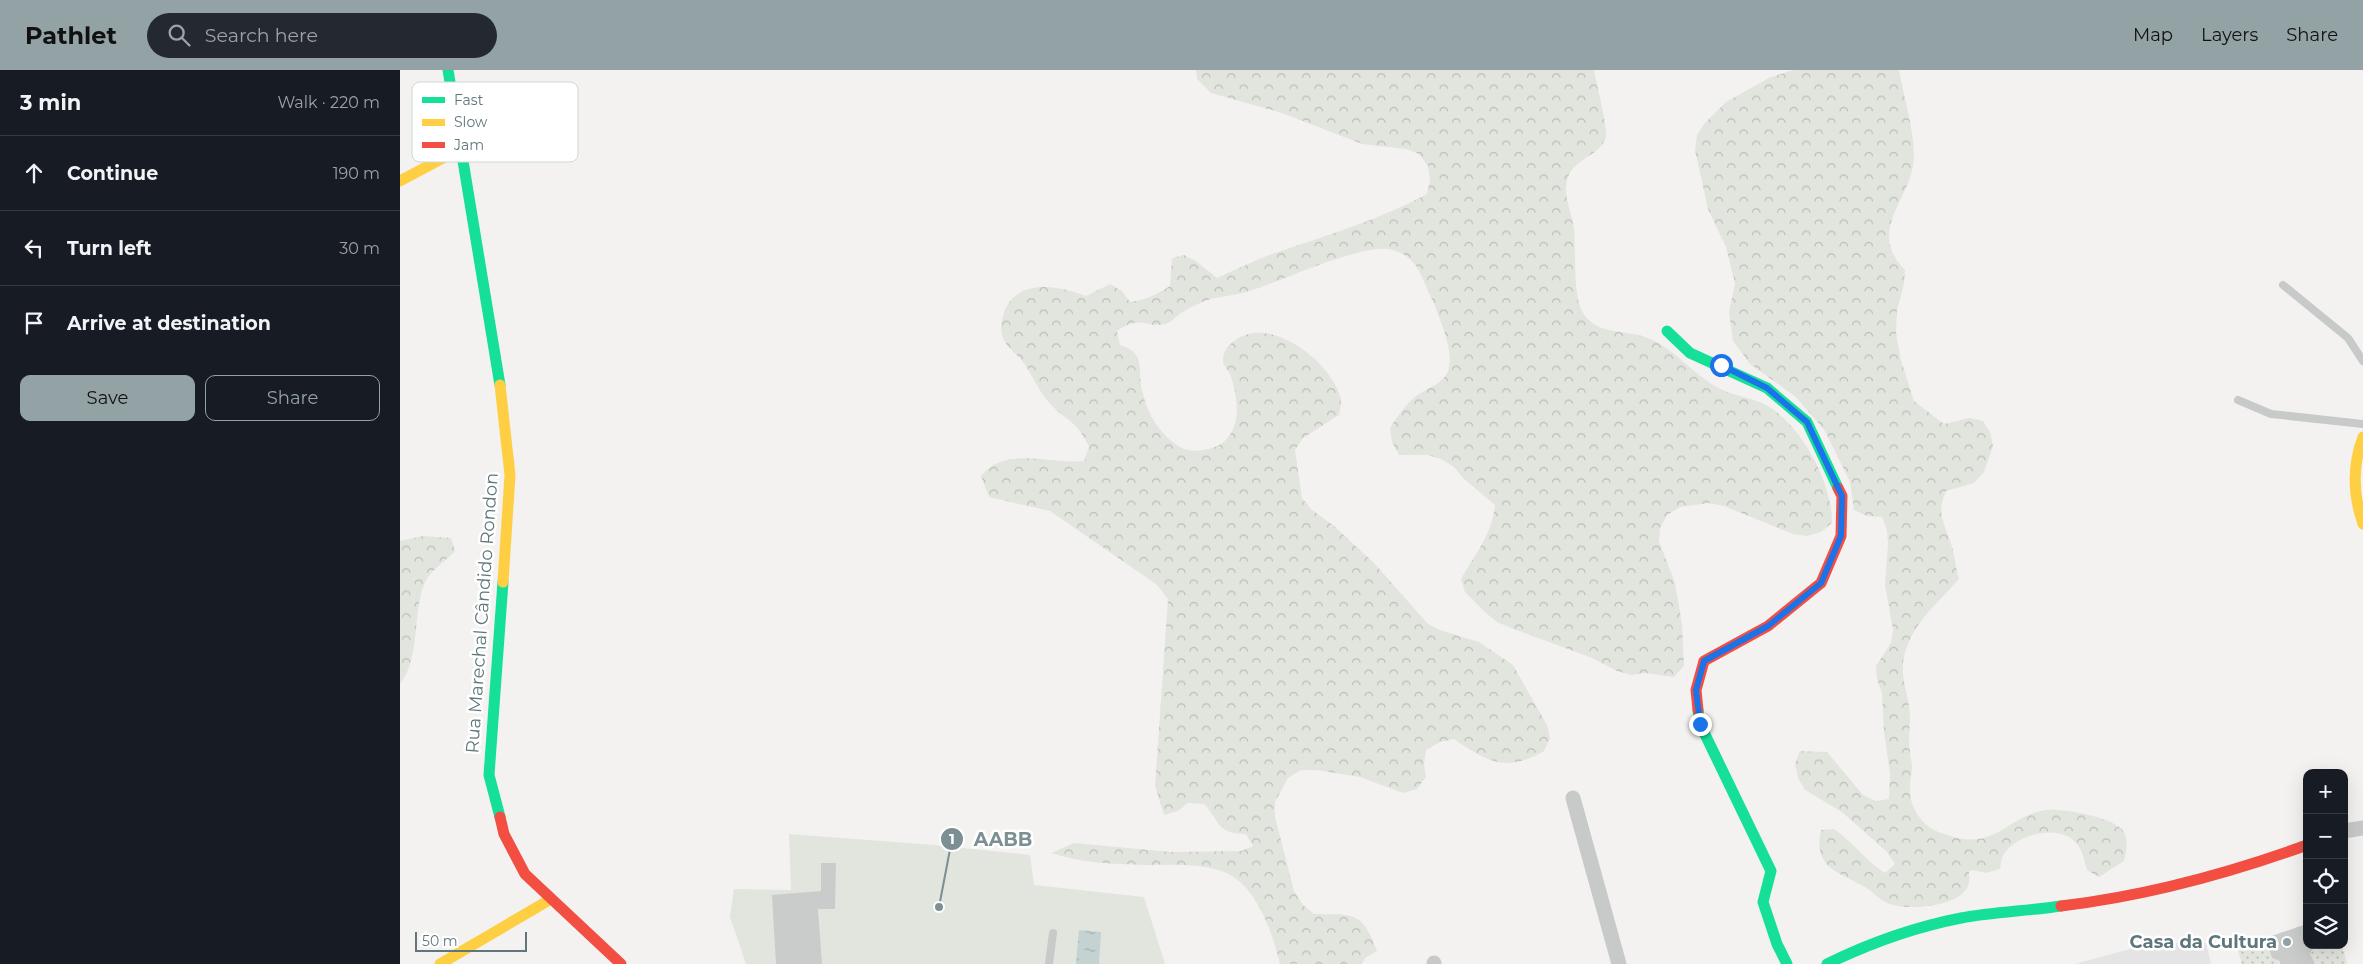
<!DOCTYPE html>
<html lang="en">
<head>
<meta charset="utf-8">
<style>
  body { margin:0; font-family:Montserrat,sans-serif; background:#242831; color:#f1f3f6 }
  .controls { position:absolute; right:15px; bottom:15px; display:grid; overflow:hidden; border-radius:10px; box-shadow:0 5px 20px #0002 }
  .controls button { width:45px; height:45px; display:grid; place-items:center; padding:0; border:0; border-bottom:1px solid #363941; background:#171b24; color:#f1f3f6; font:25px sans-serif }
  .scale { position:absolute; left:15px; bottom:12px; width:112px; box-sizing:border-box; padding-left:5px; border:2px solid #5f777c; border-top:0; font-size:14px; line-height:18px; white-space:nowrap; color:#5f777c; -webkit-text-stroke:4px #fff; paint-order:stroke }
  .stop { position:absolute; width:15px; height:15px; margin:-11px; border:4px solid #1a73e8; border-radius:50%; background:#fff }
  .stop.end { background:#1a73e8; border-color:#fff; box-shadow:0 1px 5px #0008 }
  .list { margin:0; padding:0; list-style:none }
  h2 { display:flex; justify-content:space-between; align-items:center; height:65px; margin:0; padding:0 20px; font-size:21px }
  h2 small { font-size:16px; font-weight:400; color:#9ea1a6 }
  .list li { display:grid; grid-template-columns:32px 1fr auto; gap:15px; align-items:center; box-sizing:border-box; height:75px; padding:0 20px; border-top:1px solid #363941 }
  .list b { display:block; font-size:19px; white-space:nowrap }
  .list em { font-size:16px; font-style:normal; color:#9ea1a6 }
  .actions { display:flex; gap:10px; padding:15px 20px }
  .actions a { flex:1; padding:11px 0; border:1px solid #93a2a5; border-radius:10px; text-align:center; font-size:18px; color:#93a2a5 }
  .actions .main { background:#93a2a5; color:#111 }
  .icon { flex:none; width:28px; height:28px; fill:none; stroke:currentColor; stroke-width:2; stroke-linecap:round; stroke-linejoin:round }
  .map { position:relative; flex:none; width:1963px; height:894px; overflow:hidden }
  header { display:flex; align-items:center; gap:30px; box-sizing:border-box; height:70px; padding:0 25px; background:#93a2a5; color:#111 }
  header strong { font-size:24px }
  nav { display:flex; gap:28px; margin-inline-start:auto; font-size:18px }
  .search { width:350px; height:45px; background:#242831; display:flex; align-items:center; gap:12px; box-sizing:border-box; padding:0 18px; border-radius:28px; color:#9ea1a6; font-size:19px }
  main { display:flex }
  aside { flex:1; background:#171b24 }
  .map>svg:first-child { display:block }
  .built { fill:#e3e4e3 }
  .grass { fill:url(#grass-dots) }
  .forest { fill:url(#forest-crowns) }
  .garden { fill:#e2e4de }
  .water { fill:url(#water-ripples) }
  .building { fill:#cacccc }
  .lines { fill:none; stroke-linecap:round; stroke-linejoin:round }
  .lane { stroke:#c8c9c9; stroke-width:8 }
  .street { stroke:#c8c9c9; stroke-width:15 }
  .fast { stroke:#16e098; stroke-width:11 }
  .slow { stroke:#ffcf43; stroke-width:11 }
  .jam { stroke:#f24e42; stroke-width:11 }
  .route { stroke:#1a73e8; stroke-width:6 }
  .poi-dot { fill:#93a2a5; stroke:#fff; stroke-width:2 }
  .labels { text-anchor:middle; stroke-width:5; stroke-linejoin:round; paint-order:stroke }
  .street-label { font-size:18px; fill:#5f777c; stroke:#fff }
  .poi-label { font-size:18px; font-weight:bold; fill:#5f777c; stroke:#fff; text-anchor:end }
  .key { fill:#fff; stroke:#cfd6d8; stroke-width:1 }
  .key-label { font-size:14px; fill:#5f777c }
  .leader { fill:none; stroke:#7c8f93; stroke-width:2 }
  .callout-dot { fill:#7c8f93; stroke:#fff; stroke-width:2 }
  .mark-label { font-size:15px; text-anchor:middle; font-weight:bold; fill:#fff }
  .callout-label { font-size:19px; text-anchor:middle; font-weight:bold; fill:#7c8f93; stroke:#fff; stroke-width:5; stroke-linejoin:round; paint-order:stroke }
</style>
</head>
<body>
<header>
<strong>Pathlet</strong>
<div class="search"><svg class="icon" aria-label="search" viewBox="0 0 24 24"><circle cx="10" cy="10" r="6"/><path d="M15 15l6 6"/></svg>Search here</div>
<nav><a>Map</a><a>Layers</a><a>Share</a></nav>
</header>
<main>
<aside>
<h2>3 min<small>Walk · 220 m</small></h2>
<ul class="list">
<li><svg class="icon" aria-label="ahead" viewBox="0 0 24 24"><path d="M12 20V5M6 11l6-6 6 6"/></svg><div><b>Continue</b></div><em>190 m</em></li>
<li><svg class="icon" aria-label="left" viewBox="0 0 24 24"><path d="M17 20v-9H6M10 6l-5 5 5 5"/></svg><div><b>Turn left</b></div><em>30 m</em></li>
<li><svg class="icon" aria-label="arrive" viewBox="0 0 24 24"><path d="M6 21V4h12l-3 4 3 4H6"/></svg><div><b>Arrive at destination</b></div></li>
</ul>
<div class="actions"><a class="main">Save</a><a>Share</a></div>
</aside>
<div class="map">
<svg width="1963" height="894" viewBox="0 0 1963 894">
  <defs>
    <pattern id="grass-dots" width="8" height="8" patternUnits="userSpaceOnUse" patternTransform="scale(1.25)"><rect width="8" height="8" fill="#e2e4de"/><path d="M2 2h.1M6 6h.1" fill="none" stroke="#babeb9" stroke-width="1.8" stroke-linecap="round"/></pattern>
    <pattern id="forest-crowns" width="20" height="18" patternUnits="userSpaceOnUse" patternTransform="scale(1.25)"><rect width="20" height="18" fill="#e2e4de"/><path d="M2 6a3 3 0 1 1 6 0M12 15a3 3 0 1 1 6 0" fill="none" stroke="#babeb9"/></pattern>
    <pattern id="water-ripples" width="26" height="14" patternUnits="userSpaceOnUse" patternTransform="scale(1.25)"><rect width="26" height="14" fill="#c5d2d2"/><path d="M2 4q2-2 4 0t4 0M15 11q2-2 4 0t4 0" fill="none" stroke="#a3afaf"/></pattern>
  </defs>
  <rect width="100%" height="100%" fill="#f3f2f1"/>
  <path class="built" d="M1752,873H1806L1811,894H1675Z"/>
  <path class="grass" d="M1907,854V875H1942L1947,894H1842L1837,877Z"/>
  <g class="forest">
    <path d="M796,0H1194C1196,11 1208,59 1206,67C1200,86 1175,88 1168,107C1162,124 1172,142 1174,159C1176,180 1173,224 1182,241C1194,264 1221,260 1242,266C1271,274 1291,303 1317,317C1332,326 1351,327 1366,335C1401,354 1433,414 1432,453L1421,462L1407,466L1393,464L1324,436L1309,433L1280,437L1267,445L1260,458L1259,471L1275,513L1282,554L1284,596L1274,607L1245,603L1231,605L1217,601L1192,588L1111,558L1097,552L1086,543L1065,522L1061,509C1075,484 1092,465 1095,435L1063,408L1054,397L1041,389L1028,385H999L992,372L990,358C997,347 1005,335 1016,326C1027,318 1043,314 1048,301C1054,283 1043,258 1037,242C1035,234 1031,228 1028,221C1020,202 1016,187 993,180C965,171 881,212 849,221C835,226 819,226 805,231C797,234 789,238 781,243C777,245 774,250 770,252C749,262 743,242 717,261L720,275C747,284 737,298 742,320C746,338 753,353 766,366C772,372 779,378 788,380C798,382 813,379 821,374C843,359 838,326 830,304C828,300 823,295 823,291C823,281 829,274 837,269C872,245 934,294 941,330C941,335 940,340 939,345L903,368L895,380L902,428L911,439L934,456L974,493L1028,554L1040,560L1079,572L1113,595L1147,655L1150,668L1144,681C1107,703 1087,692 1054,669L1040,672L1026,680L1024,694L1026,707L1017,719L1003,723L960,707L916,700H901L888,708L875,732V747L894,821L903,835L914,844C953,845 962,840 977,881L965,888L962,894H880C873,865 860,826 835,808C814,792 770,795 745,795C713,794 681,793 651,783L674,773L771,782L841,781L853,776L846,764C816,764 821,752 804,734L788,733L778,741L764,745L755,716L768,529L756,514L650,441L589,427L581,406C605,375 652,395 684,391L689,377C676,348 664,351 647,330C637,318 632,304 623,292C618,285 609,279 605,272C597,260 603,236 614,227C633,210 665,218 686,226L710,214L722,221L730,232C745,230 756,225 770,216L772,188L784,185L796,191L817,208C838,199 859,188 881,181C931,164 981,149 1027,124L1030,110L1028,96L1019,84L1006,79L962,74L882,43L811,23L797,9Z"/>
    <path d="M1393,0H1499C1504,28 1514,59 1514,87C1513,129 1465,159 1505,200L1504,214L1497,240L1496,263L1501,290L1514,331L1544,354L1570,348L1583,351L1590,362L1593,376L1584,402L1574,413L1546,421C1536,444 1544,452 1551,474C1555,485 1555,497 1559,509C1541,530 1519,547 1508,574C1504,583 1502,593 1503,603C1504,617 1509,630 1510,644C1510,657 1508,670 1510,682C1510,687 1512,692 1512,697C1511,711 1507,724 1514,738C1520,751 1530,760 1544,764C1596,783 1604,747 1646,740C1662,738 1715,747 1724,762C1729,771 1726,782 1724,791L1699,807L1687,800C1685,792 1683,781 1677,774C1661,753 1618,763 1604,784C1601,788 1601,794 1600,799L1586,803L1573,800L1569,801C1569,805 1570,810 1569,813C1564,837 1508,841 1490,834C1480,831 1476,824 1468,819C1442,802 1412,801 1421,760L1434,759C1453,772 1466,791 1485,803L1495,794L1487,782L1442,742L1405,720L1398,708L1395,694L1400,681L1427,682L1463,725L1476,731L1489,729L1490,703L1484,662L1482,623L1477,609L1476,596L1491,573L1493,560L1485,515L1488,474L1487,460L1482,447L1467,446L1454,440L1450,412L1425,361L1396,327L1350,294L1333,271L1329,242L1335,213L1326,177L1308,139L1295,80L1297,65L1305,53L1326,32L1369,8Z"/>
    <path d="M23,466L51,468L55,481C46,491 31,500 25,512C12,541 21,588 0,614V471Z"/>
  </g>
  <path class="garden" d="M389,764L534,775L630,785L634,815L744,827L765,894H346L330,847L334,819L391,820Z"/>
  <path class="water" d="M679,860L701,862L699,894H676Z"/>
  <g class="building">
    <path d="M421,793H436L435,839H418L422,894H376L372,825L421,821Z"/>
    <path d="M1907,854V875H1914L1910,884L1915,894H1880V891L1872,888L1866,868Z"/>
  </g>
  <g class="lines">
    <g class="lane">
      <path d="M1883,215L1948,268L1963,291"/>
      <path d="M1838,330L1871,344L1963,354"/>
      <path d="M649,894L653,863"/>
    </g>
    <g class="street">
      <path d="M1173,728L1219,894"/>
      <path d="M1944,761L1963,758"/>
      <path d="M1034,893V894"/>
    </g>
    <g class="fast">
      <path d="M48,0L100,315"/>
      <path d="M1267,261L1290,283L1367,318L1407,352L1438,418"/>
      <path d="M1298,640L1300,654L1371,801L1363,832L1377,874L1387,894"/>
      <path d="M100,747L89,705L103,512"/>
      <path d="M1427,894C1470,873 1515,857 1561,848C1594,842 1628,841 1661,836"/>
    </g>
    <g class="slow">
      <path d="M0,111L60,79"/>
      <path d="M100,315L110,405L103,512"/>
      <path d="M1963,367C1952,396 1953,425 1963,454"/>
      <path d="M40,894L151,829"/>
    </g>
    <g class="jam">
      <path d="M1298,640L1296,620L1304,591L1368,556L1421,513L1441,466L1442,426L1438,418"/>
      <path d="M100,747L104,764L125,804L221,894"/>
      <path d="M1661,836C1745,826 1827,804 1907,775"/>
    </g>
  </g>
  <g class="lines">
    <path class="route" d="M1300,654L1296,620L1304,591L1368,556L1421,513L1441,466L1442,426L1407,352L1367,318L1321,295"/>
  </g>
  <circle class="poi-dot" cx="1887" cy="872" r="5"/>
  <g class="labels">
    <g class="street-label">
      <text transform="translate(82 543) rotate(-86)" y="6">Rua Marechal Cândido Rondon</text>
    </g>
    <g class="poi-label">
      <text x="1877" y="878">Casa da Cultura</text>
    </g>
  </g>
  <rect x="12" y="12" width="166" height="80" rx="8" class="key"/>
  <rect x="22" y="27" width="23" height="6" fill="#16e098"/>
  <rect x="22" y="49" width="23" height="7" fill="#ffcf43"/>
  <rect x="22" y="72" width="23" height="6" fill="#f24e42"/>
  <g class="key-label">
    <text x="54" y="35">Fast</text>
    <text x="54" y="57">Slow</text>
    <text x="54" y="80">Jam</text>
  </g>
  <path class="leader" d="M539 837L552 769"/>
  <g class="callout-dot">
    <circle cx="539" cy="837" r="5"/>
    <circle cx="552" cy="769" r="12"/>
  </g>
  <g class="mark-label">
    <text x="552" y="774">1</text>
  </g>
  <g class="callout-label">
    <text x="603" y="776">AABB</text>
  </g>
</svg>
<div class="controls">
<button>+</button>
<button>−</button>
<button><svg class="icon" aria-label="locate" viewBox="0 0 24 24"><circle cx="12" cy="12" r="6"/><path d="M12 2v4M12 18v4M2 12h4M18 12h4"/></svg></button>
<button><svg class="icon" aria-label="layers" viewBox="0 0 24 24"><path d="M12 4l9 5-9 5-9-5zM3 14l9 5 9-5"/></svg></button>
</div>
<div class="scale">50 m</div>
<div class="stop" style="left:1321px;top:295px"></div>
<div class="stop end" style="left:1300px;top:654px"></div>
</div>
</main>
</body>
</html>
